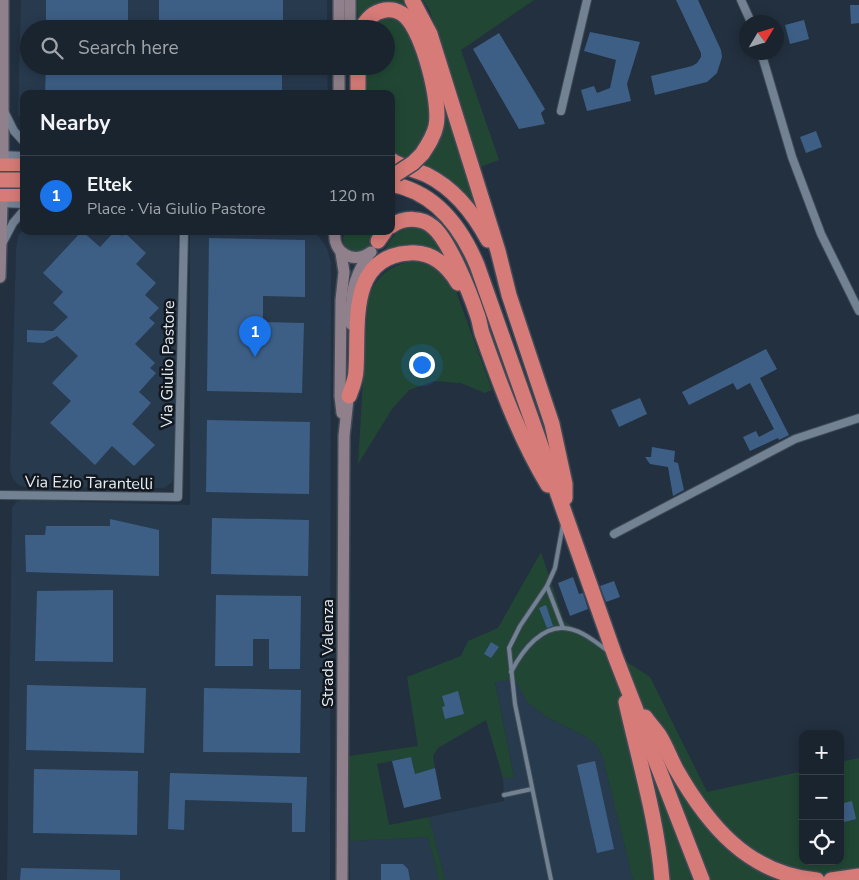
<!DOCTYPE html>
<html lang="en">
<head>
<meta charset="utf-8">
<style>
  body { margin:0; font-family:"Nunito Sans",sans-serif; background:#232c37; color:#f1f3f6 }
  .controls { position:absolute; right:15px; bottom:15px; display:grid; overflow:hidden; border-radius:10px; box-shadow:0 2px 12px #0003 }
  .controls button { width:45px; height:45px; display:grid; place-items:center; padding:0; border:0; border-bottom:1px solid #38414b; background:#1a242f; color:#f1f3f6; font:25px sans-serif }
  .compass { position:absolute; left:739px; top:15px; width:45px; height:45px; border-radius:50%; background:#1a242f; box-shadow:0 2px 12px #0003; rotate:52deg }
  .you { position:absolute; left:421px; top:364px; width:18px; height:18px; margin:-12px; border:4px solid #fff; border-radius:50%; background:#1a73e8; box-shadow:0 0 0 8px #1a73e833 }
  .badge { display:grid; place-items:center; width:32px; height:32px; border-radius:50%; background:#1a73e8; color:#fff; font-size:16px; font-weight:700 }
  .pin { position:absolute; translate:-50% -41px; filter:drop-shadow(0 1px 2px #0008) }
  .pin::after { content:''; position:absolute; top:26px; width:18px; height:15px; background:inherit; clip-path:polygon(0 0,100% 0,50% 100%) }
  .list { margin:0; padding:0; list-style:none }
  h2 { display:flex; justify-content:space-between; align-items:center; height:65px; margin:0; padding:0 20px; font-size:21px }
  h2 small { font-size:16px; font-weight:400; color:#9fa4aa }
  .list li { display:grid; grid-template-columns:32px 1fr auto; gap:15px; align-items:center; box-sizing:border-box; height:80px; padding:0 20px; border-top:1px solid #38414b }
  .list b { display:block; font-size:19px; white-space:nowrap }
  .list p { margin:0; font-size:16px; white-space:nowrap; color:#9fa4aa }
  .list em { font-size:16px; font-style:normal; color:#9fa4aa }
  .icon { flex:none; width:28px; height:28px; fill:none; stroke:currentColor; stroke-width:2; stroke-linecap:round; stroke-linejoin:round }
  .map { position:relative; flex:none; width:859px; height:880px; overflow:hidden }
  .search { position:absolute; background:#1a242f; box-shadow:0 2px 12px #0003; left:20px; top:20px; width:375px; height:55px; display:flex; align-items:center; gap:12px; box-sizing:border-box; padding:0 18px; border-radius:28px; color:#9fa4aa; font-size:19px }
  .panel { position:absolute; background:#1a242f; box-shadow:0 2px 12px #0003; left:20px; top:90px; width:375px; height:145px; border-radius:10px }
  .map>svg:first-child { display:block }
  .built { fill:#283a4e }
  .green { fill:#214734 }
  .building { fill:#3d5f85 }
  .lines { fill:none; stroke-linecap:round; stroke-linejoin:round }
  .lane-casing { stroke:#404b58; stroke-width:6 }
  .street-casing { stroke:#404b58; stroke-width:10 }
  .secondary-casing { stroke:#404b58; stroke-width:14 }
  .highway-casing { stroke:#404b58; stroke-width:18 }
  .lane { stroke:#728293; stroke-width:4 }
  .street { stroke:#728293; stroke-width:8 }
  .secondary { stroke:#90808b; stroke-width:11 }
  .highway { stroke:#d67b77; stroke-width:15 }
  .highway-bridge-casing { stroke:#404b58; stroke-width:18; stroke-linecap:butt }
  .highway-bridge { stroke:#d67b77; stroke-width:15 }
  .labels { text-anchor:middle; stroke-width:5; stroke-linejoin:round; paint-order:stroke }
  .street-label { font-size:16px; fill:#e5eef8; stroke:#12181e }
</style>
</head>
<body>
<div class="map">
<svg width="859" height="880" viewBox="0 0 859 880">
  <rect width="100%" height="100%" fill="#23303f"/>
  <g class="built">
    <path d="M21,0H327V29H29V66H327L328,94H24V117L18,116Z"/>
    <path d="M24,229V231H178L175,475L171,483L164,488L26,487L19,485L13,479L10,471L16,250L18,236Z"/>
    <path d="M190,231H313L319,237L327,248L331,263L330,880H7L12,508L16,502L22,500L190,505Z"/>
    <path d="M516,679L527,702L545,716L588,738L598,747L603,758L633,880H445L429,817L504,801L503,778L514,776L495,681Z"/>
    <path d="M428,837L439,880H350V841Z"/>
  </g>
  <g class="green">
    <path d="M357,0H407L409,8L406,11L358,24Z"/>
    <path d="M423,0H534L461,50L499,160L480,167L430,11Z"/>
    <path d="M382,16L397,17L411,29L433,97L430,134L408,161L391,155V94H365L364,66H386V29H369Z"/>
    <path d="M446,107L479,204L474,206L423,166C437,147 447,132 446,107Z"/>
    <path d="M417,225C430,232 436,240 444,253L441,255L383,254C392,236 396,229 417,225Z"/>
    <path d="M345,231H370L372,237L370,245C357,258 337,250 345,231Z"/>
    <path d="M414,261L424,262L437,267L454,286L492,390L485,393L461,383L434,381L409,390L392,409L358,464L368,299C376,276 390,265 414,261Z"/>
    <path d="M541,552L564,621L650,677L707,792L803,771V861H840V762L859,758V880H633L603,758L598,747L588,738L545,716L527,702L515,679L495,682L514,777L503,778L486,720L438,748L433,756L435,768L415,774L411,757L377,764L389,825L429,817L445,880H439L428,837L350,841L349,756L418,746L407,677L461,656L468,641L498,628Z"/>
  </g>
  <g class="building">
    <rect x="46" y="0" width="82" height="29"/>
    <rect x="159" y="0" width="124" height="29"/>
    <path d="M676,0H698L721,50L722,57L717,73L707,82L655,95L651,76L692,66L697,63L701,57V53Z"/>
    <path d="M850,5H859V23L851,24Z"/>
    <path d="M804,20L809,39L790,44L785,25Z"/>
    <path d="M590,32L640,42L627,84L631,101L587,111L581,90L594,86L597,93L610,88L616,60L584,51Z"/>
    <path d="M499,33L545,109L541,113L545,124L519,129L473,49Z"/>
    <path d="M46,66H282V94H45Z"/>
    <path d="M816,131L822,147L806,153L800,137Z"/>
    <path d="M82,231L100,247L115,231H118L122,236L125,233L146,253L136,264L156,283L145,295L159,308L149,318L155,323L135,344L155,363L150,368L156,373L139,392L151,403L132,424L155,445L134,466L112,446L95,465L50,423L71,401L52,383L78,356L57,336L43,343L27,342V330L53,331L68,317L53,303L63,292L43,273Z"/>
    <path d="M209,238L305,240V297L263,296V322L304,323L302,393L207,391Z"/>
    <path d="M766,349L777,369L760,378L789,435L779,440L778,438L750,451L743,437L756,431L759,437L774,429L750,383L737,390L733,383L689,405L682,392Z"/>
    <path d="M640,398L647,414L619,427L611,410Z"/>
    <path d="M207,420L310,422L309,494L206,492Z"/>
    <path d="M652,447L675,451L674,462L678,463L684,490L673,496L668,467L650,464L645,457H651Z"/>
    <path d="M212,518L309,520L308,576L211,574Z"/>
    <path d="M110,519L159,530V576L26,572L25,535H45L46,526H110Z"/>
    <path d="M573,577L579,594L583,593L588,609L570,616L558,583Z"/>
    <path d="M614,581L620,597L606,602L600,586Z"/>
    <path d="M113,590V662L35,661L37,591Z"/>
    <path d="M216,595L301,596L300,669H269V639H253V666H215Z"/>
    <path d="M546,605L553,626L547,628L539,608Z"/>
    <path d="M491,642L499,647L491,658L484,654Z"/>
    <path d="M27,685L146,688L144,753L26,750Z"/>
    <path d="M204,688L301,690L300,753L203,752Z"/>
    <path d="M458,691L464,714L445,719L442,707L445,706L442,696Z"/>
    <path d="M411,757L415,774L435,768L441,799L404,808L392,761Z"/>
    <path d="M595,761L614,849L597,853L577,765Z"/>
    <path d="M34,769L138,771L137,835L33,833Z"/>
    <path d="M170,773L307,777L305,832H292V803L185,800L184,830L168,829Z"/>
    <path d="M852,801L856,819L840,823V804Z"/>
    <path d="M381,864H403L408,869L410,880H381Z"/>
    <path d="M21,868L120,870V880H20Z"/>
  </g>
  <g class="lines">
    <defs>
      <g id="lane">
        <path d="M547,586L563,628"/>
        <path d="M511,672C522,651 543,622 570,629C584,632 597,643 608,651"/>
        <path d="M504,795L532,789"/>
        <path d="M551,880L515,704L509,648L520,626L547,586L555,568L563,524"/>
      </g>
      <g id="street">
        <path d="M741,0L751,22"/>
        <path d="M761,52L792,157L821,234L859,311"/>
        <path d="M561,111L587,0"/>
        <path d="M5,113L14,131L24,142"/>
        <path d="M0,155L24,156"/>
        <path d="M0,203L24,204"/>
        <path d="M2,244L13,223L24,210"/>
        <path d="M0,495L178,497L184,231"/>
        <path d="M614,534L795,439L859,418"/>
      </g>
      <g id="secondary">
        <path d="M350,0V29"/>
        <path d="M339,29V0"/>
        <path d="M339,94V66"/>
        <path d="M335,231C332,253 353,265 371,252"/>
        <path d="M341,253L344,272L341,300L340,396L342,413"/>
        <path d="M0,277L3,166V0"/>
        <path d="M351,324C351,294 352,280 369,254"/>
        <path d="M342,880L344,436L349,390"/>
      </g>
      <g id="highway">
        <path d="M412,0L430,34L498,251L509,295L552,424L565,484V498"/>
        <path d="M361,29C367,19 373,12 385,10C392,9 400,11 406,17C423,33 441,103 436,126C434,136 428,145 422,154"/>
        <path d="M358,94V66"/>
        <path d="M391,160C402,167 415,170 427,175C455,189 474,214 488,240"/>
        <path d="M0,166H24"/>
        <path d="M391,184C435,192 461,227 477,265L615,656L702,880"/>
        <path d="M0,194H24"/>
        <path d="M391,226C404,217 422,217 433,227C449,240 470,293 477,314C480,321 480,329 483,336C501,387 520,439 548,485"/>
        <path d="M378,241L385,231"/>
        <path d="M349,396C352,388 356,379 356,370C359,327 347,257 409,253C431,251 447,265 458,283"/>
        <path d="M626,702C639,761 657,819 662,880"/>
        <path d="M645,717C649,723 655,729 659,735C666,746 670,758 676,769C708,825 748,874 817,880"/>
        <path d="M831,880L859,876"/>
      </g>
    </defs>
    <use href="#lane" class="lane-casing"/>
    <use href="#street" class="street-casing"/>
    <use href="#secondary" class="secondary-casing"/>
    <use href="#highway" class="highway-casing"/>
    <use href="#lane" class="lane"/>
    <use href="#street" class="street"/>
    <use href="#secondary" class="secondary"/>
    <use href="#highway" class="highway"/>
    <defs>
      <g id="highway-bridge">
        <path d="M396,174L413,163L422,154"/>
        <path d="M0,180H24"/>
      </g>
    </defs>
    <use href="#highway-bridge" class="highway-bridge-casing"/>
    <use href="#highway-bridge" class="highway-bridge"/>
  </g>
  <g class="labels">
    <g class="street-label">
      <text transform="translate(167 364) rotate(-89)" y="6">Via Giulio Pastore</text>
      <text transform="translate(89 482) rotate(1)" y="6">Via Ezio Tarantelli</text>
      <text transform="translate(327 653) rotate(-90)" y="6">Strada Valenza</text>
    </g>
  </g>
</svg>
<div class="controls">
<button>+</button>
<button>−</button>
<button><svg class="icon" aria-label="locate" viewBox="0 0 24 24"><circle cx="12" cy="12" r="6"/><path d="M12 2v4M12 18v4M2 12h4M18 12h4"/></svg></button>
</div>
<svg class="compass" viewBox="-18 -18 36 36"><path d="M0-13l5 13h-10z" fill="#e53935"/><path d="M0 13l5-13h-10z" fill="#9fa4aa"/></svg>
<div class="you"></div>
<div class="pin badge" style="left:255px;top:357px">1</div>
<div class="search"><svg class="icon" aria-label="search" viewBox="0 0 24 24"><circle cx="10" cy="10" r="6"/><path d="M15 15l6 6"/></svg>Search here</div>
<section class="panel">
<h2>Nearby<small></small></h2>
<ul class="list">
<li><span class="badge">1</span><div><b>Eltek</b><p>Place · Via Giulio Pastore</p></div><em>120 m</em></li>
</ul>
</section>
</div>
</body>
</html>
